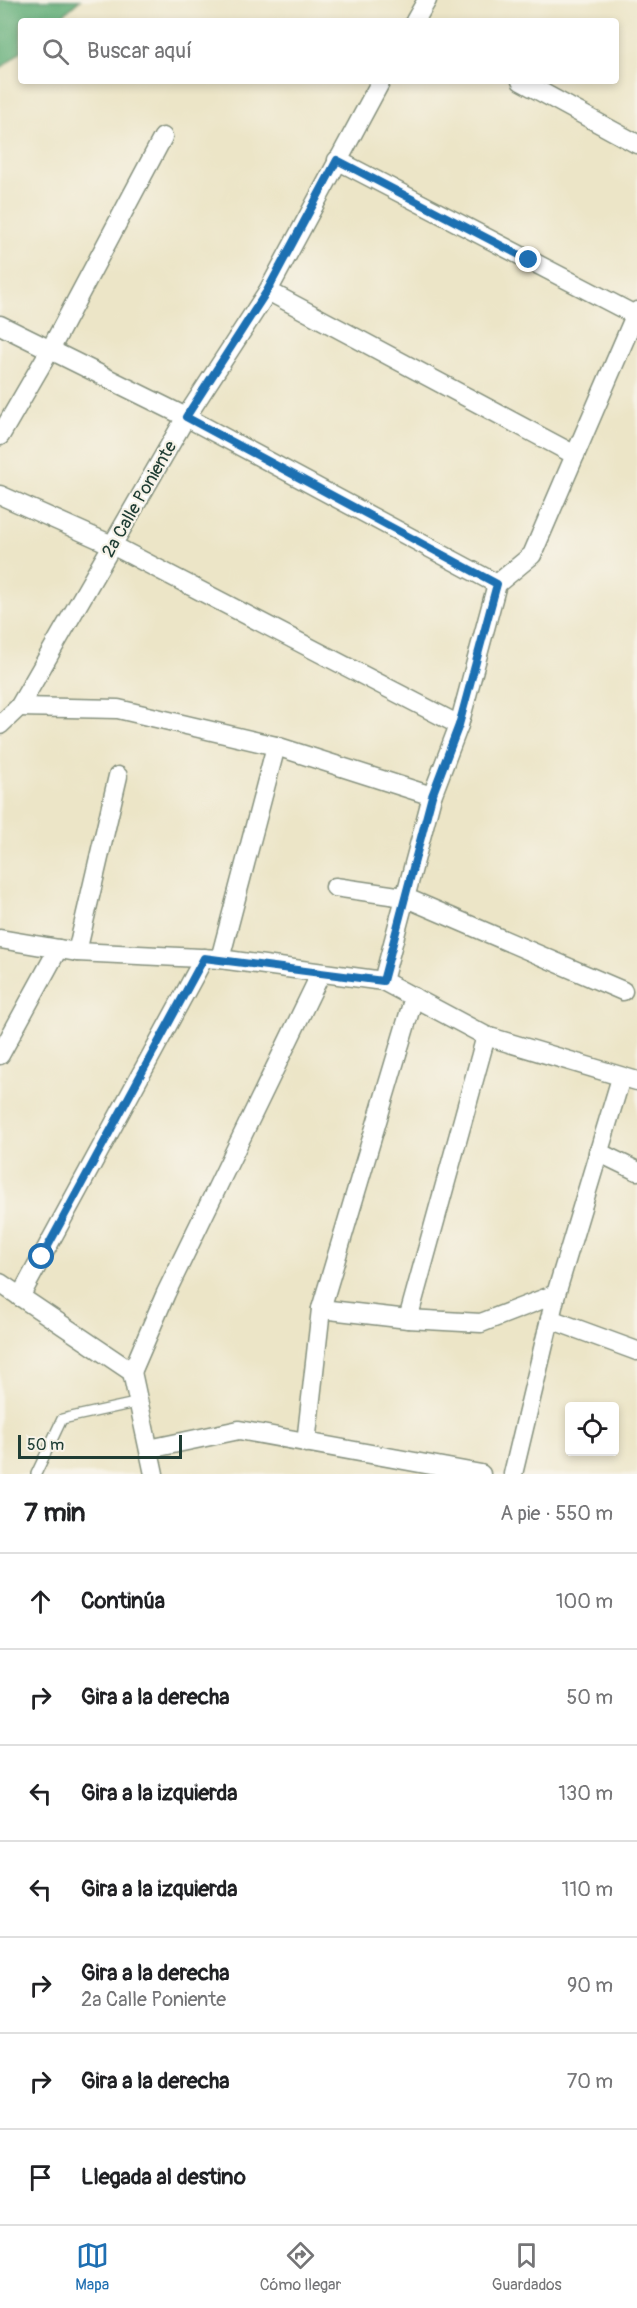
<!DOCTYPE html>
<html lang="es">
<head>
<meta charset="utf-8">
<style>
  body { margin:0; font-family:Pangolin,sans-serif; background:#f2f2f2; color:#202124 }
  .controls { position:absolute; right:18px; bottom:18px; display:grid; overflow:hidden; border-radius:6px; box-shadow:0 3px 9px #0003 }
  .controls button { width:54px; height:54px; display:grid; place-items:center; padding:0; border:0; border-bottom:2px solid #e0e0e0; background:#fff; color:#202124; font:30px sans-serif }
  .scale { position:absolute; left:18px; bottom:15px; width:164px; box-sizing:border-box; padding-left:6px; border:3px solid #1f3d34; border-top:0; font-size:16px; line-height:21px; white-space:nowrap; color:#1f3d34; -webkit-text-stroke:4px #f7f3e8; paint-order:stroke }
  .stop { position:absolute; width:18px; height:18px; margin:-14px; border:4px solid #1f6fb2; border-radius:50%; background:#fff }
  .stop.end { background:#1f6fb2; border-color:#fff; box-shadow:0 2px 6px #0008 }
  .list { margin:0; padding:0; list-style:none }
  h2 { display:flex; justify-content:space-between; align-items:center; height:78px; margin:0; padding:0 24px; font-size:26px }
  h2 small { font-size:20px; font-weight:400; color:#757577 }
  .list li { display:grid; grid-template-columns:39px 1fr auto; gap:18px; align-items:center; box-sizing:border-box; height:96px; padding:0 24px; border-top:2px solid #e0e0e0 }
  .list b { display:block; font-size:22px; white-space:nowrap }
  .list p { margin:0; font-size:20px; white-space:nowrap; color:#757577 }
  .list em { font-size:20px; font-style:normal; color:#757577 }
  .icon { flex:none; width:33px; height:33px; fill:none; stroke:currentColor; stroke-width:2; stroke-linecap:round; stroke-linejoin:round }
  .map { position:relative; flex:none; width:637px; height:1474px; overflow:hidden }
  .search { position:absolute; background:#fff; box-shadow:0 3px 9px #0003; left:18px; right:18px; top:18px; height:66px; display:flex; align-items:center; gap:15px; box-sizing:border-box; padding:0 21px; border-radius:6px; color:#757577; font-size:22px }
  .sheet { height:750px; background:#fff }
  nav { display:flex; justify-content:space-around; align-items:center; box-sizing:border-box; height:84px; border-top:2px solid #e0e0e0; background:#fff; font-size:16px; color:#757577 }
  nav a { display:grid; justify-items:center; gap:3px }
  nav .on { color:#1f6fb2 }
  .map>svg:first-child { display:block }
  .forest { fill:#62ae78; stroke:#407656; stroke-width:1.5 }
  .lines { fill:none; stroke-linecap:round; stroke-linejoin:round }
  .service-casing { stroke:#86917e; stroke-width:12 }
  .minor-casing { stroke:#86917e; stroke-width:21 }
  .service { stroke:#fff; stroke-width:9 }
  .minor { stroke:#fff; stroke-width:18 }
  .route { stroke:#1f6fb2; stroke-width:8 }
  .labels { text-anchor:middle; stroke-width:4.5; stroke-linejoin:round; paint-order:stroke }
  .street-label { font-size:18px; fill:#1f3d34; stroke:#f7f3e8 }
</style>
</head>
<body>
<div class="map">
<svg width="637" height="1474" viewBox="0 0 637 1474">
  <rect width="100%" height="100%" fill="#f7f3e8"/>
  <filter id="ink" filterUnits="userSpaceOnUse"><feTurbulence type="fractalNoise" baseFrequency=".0167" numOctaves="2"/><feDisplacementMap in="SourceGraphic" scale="12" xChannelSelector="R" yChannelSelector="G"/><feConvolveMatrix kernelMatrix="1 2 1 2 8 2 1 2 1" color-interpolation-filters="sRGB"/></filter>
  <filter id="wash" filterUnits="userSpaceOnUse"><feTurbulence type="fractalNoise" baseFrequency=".008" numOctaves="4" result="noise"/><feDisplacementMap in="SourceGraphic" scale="24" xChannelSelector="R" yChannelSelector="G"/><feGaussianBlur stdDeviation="1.35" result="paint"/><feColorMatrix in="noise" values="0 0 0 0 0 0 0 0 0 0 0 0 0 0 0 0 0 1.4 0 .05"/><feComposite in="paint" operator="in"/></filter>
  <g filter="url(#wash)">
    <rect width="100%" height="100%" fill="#ece5c7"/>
    <path class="forest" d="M0,0H80L56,21H21V51L0,69Z"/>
  </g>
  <g filter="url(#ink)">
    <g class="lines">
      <defs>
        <path id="service" d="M36,1474L62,1419L140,1402"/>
        <g id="minor">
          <path d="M415,21L427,0"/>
          <path d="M521,81L637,144"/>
          <path d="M337,160L635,315"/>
          <path d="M268,291L575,455"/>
          <path d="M0,325L186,417L497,584"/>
          <path d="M0,436L50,350L163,137"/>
          <path d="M0,495L112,545L459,725"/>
          <path d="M19,707L118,709L276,746L432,796"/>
          <path d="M0,725L19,707L186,417L268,291L381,81"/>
          <path d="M335,887L404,897L623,991"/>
          <path d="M0,939L77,952L220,959L383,981L486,1036L637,1081"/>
          <path d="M77,952L118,776"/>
          <path d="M220,959L276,746"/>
          <path d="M383,981L432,796L459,725L497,584L532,555L637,311"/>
          <path d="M0,1055L58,949"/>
          <path d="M598,1152L637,1171"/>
          <path d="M0,1283L132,1372"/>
          <path d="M20,1297L204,958"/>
          <path d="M321,1309L408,1319L481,1323L556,1294"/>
          <path d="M408,1319L486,1036"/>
          <path d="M550,1319L637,1351"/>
          <path d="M132,1372L166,1293L321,973"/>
          <path d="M132,1372L154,1474"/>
          <path d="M306,1443L321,1309L414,997"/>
          <path d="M149,1449L239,1430L481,1474"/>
          <path d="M513,1474L556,1294L621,1078"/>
        </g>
      </defs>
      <use href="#service" class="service-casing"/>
      <use href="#minor" class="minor-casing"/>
      <use href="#service" class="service"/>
      <use href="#minor" class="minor"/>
    </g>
  </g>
  <g class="lines" filter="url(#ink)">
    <path class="route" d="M42,1257L204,958L383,981L432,796L459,725L497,584L186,417L267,291L337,160L529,260"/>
  </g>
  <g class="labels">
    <g class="street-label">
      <text transform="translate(139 499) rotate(-60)" y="6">2a Calle Poniente</text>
    </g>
  </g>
</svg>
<div class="controls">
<button><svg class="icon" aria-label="locate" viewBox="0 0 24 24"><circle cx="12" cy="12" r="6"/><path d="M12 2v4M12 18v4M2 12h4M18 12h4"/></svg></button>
</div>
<div class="scale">50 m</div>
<div class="stop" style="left:42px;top:1257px"></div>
<div class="stop end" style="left:529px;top:260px"></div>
<div class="search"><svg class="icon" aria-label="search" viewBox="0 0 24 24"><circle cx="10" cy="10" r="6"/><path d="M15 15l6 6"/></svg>Buscar aquí</div>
</div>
<section class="sheet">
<h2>7 min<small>A pie · 550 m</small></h2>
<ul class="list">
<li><svg class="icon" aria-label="ahead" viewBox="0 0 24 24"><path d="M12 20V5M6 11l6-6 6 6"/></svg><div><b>Continúa</b></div><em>100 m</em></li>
<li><svg class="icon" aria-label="right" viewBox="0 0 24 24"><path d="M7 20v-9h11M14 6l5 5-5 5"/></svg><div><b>Gira a la derecha</b></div><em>50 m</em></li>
<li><svg class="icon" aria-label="left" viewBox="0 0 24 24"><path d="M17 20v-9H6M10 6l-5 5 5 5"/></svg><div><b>Gira a la izquierda</b></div><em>130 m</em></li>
<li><svg class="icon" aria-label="left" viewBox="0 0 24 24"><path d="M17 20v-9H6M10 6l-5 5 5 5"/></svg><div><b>Gira a la izquierda</b></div><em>110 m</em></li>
<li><svg class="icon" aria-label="right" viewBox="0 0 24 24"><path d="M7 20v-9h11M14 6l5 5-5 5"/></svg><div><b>Gira a la derecha</b><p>2a Calle Poniente</p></div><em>90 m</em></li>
<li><svg class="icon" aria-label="right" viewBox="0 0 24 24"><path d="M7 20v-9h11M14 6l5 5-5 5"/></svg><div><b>Gira a la derecha</b></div><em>70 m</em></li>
<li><svg class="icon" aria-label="arrive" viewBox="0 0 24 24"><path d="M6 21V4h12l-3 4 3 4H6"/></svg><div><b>Llegada al destino</b></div></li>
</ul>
</section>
<nav>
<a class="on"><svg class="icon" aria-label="map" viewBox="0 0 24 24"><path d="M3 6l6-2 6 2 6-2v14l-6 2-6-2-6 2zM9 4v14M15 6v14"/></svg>Mapa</a>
<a><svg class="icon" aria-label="directions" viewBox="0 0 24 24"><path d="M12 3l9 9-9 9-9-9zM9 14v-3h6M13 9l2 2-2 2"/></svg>Cómo llegar</a>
<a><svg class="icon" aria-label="saved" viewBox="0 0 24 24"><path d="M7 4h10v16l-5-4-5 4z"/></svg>Guardados</a>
</nav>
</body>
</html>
